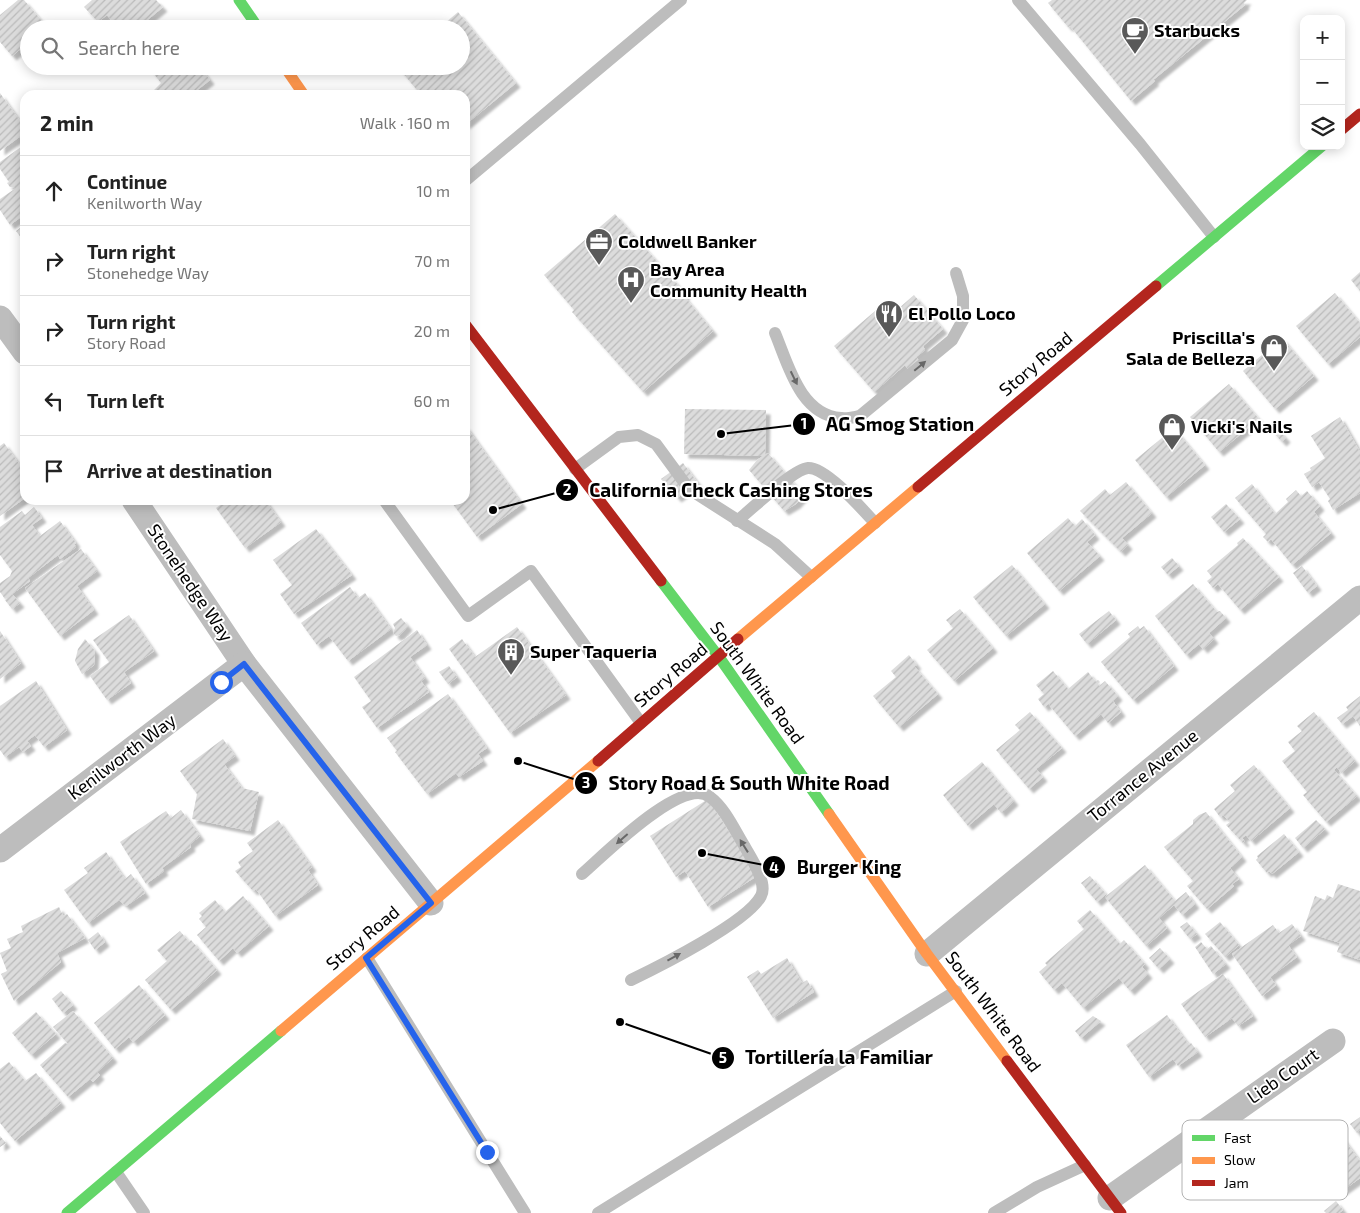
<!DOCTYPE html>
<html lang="en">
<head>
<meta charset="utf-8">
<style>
  body { margin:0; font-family:"Exo 2",sans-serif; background:#f2f2f2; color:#222 }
  .controls { position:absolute; right:15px; top:15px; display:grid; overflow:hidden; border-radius:10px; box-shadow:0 2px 12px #0003 }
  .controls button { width:45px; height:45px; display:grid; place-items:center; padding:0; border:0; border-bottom:1px solid #e0e0e0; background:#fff; color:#222; font:25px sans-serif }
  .stop { position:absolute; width:15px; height:15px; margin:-11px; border:4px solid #2563eb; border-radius:50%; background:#fff }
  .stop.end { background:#2563eb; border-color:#fff; box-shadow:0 1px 5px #0008 }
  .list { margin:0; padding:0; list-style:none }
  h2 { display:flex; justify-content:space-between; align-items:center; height:65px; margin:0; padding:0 20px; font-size:21px }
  h2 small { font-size:16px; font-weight:400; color:#767676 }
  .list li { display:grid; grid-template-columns:32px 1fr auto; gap:15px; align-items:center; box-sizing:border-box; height:70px; padding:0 20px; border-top:1px solid #e0e0e0 }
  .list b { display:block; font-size:19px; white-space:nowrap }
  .list p { margin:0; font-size:16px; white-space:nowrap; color:#767676 }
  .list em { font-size:16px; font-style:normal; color:#767676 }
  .icon { flex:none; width:28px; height:28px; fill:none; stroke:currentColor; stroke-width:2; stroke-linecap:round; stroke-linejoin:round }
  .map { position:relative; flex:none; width:1360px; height:1213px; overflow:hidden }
  .search { position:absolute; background:#fff; box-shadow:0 2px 12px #0003; left:20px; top:20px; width:450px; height:55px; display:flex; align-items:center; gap:12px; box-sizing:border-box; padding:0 18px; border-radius:28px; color:#767676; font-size:19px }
  .panel { position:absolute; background:#fff; box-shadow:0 2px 12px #0003; left:20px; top:90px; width:450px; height:415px; border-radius:15px }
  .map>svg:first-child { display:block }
  .building { fill:url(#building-hatch); filter:url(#shadow) }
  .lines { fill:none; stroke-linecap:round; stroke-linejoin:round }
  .lane { stroke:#bdbdbd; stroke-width:12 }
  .street { stroke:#bdbdbd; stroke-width:25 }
  .fast { stroke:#63d668; stroke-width:11 }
  .slow { stroke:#ff974d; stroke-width:11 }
  .jam { stroke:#b3261e; stroke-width:11 }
  .oneway { fill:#686868 }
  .route { stroke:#2563eb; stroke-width:6 }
  .labels { text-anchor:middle; stroke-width:4; stroke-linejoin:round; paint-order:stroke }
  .poi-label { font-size:18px; font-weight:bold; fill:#000; stroke:#fff; text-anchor:start }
  .street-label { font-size:18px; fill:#000; stroke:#fff }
  .key { fill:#fff; stroke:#b2b2b2; stroke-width:1 }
  .key-label { font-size:14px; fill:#000 }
  .leader { fill:none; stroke:#000; stroke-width:2 }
  .callout-dot { fill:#000; stroke:#fff; stroke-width:2 }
  .mark-label { font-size:15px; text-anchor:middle; font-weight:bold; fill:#fff }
  .callout-label { font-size:19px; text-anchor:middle; font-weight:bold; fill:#000; stroke:#fff; stroke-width:4; stroke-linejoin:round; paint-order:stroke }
</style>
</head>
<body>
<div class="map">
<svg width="1360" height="1213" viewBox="0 0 1360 1213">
  <defs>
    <pattern id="building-hatch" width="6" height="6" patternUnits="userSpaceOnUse" patternTransform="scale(1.25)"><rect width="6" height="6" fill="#dcdcdc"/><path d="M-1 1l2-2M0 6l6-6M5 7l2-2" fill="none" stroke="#bbb"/></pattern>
    <filter id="shadow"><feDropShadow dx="4.5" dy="4.5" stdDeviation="1" flood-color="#0004"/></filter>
  </defs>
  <rect width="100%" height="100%" fill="#fff"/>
  <g class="building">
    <path d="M18,0H24L47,27L29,29V42L12,56L0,42V15Z"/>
    <path d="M92,0H156L163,7L139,27L141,29H119L107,15L98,22L84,7Z"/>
    <path d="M1052,0H1247L1244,3L1245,5L1153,80L1155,81L1131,101L1070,26L1068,27L1048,3Z"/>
    <path d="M458,12L516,83L465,125V95H421L397,66H461V29H438Z"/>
    <path d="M66,20L72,29H53Z"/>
    <path d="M154,66H199L210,80L191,95H149L161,83L150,69Z"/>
    <path d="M0,93L25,128V133L0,151Z"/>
    <path d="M25,144V214L10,225L0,210V199L16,188L10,187L7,183L9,182L0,169V162Z"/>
    <path d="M615,214L686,294L684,296L713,331L643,392L572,312L574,310L544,275Z"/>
    <path d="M25,224V243L16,231Z"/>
    <path d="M1360,272V291L1351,280Z"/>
    <path d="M1335,293L1360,323V337L1328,364L1296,326Z"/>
    <path d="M914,295L943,329L923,346L925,350L916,357L919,361L908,369L905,365L874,392L834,346L881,306L890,316Z"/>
    <path d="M1282,338L1314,376L1275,409L1243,371Z"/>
    <path d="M1229,384L1259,419L1219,452L1190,417Z"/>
    <path d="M685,409L766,410L765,455L768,453L804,495L796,504L784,511L749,470L757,460L763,456L684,454Z"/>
    <path d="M1340,417L1360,452V493L1333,510L1328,501L1330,499L1319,482L1312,487L1304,474L1311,470L1310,468L1325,458L1311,436Z"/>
    <path d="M465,425L522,504L477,537L450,500H465Z"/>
    <path d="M1276,427L1286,438L1282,442L1272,431Z"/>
    <path d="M1174,428L1205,465L1166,497L1135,460Z"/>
    <path d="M4,443L25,472V498L0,516V446Z"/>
    <path d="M683,463L698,483L677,498L661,479Z"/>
    <path d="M1126,482L1152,513L1122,538L1128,545L1121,552L1080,511L1105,489L1110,495Z"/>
    <path d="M1252,484L1275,514L1288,502L1286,499L1296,490L1301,496L1307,491L1320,506L1314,512L1331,533L1292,565L1271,539L1268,542L1263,537L1266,534L1235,498Z"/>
    <path d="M227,500H265L281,522L245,548L216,508Z"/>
    <path d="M1226,504L1240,519L1224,532L1211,517Z"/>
    <path d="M34,507L42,518L32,525L40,536L60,521L76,543L74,544L76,547L60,559L58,555L50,561L28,578L30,581L5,599L0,592V583L10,576L12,571L0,555V527L22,511L25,515Z"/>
    <path d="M1068,518L1075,526L1082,519L1095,535L1087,542L1100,556L1059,591L1027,553Z"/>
    <path d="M316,529L352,575L294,614L280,594L292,585L273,560Z"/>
    <path d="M1243,538L1279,577L1240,610L1218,584L1213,588L1207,581L1212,577L1207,571L1238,545L1237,543Z"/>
    <path d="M81,549L97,571L77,586L94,610L60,636L25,588Z"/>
    <path d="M1172,558L1179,566L1168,575L1161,567Z"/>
    <path d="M1012,565L1045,604L1006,636L973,597Z"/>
    <path d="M1302,566L1317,586L1308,593L1293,573Z"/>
    <path d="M1193,584L1217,612L1220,611L1226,618L1209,633L1214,639L1203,649L1199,644L1186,655L1155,616Z"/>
    <path d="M350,587L358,598L365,593L391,629L348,661L329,636L317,645L301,623Z"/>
    <path d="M12,594L20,603L12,609L5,600Z"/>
    <path d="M960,609L993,648L954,681L927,650L953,628L946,620Z"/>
    <path d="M1109,611L1116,620L1087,644L1079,634Z"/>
    <path d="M129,615L154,651L124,672L131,683L107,700L90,676L109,662L93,640Z"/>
    <path d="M401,618L408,626L400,635L396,636L393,633L395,628L393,624Z"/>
    <path d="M1138,626L1140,629L1144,626L1174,666L1133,700L1101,662L1130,637L1128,634Z"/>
    <path d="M517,627L566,695L510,733L449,649L462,639L475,657Z"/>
    <path d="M417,630L427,645L410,657L425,678L421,681L429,692L377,728L362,707L371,701L354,677Z"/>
    <path d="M0,631L21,663L0,679Z"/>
    <path d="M85,639L95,651L94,665L82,674L75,661L78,649Z"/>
    <path d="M909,655L917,665L914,666L938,694L899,727L873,696L896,677L891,671Z"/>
    <path d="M449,666L457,677L448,684L439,672Z"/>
    <path d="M1053,671L1068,689L1088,672L1096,682L1098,680L1100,682L1098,684L1099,686L1105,681L1118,696L1113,701L1121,712L1108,723L1101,714L1075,736L1049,705L1051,702L1044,707L1038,699L1044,694L1036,685Z"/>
    <path d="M36,681L67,730L44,747L35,735L27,741L31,746L23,752L19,747L5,757L0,750V706Z"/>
    <path d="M448,694L487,748L478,754L483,761L459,777L456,773L427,794L395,752L397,751L387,738Z"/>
    <path d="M1360,696V726L1353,716L1342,724L1337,718L1348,710L1346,707Z"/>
    <path d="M1030,712L1062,748L1036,769L1043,777L1029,789L996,750L1020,730L1015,725Z"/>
    <path d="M1314,712L1355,761L1341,773L1337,767L1334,770L1357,796L1326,822L1303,795L1307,792L1282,761L1295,751L1288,742L1302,731L1297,726Z"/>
    <path d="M223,739L235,756L224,764L242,788L259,792L250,831L192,819L197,794L180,771Z"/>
    <path d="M982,762L1014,801L1001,813L994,804L968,826L943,795Z"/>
    <path d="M1254,765L1290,808L1251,841L1246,835L1242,838L1245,841L1243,843L1226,825L1230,822L1223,815L1220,817L1214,809L1235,791L1230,785Z"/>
    <path d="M708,799L757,876L708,907L685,871L676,877L650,836Z"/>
    <path d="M181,810L200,836L190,844L191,847L162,868L164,871L146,884L120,842L166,811L171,818Z"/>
    <path d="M1206,812L1242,857L1230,868L1239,879L1232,884L1234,886L1207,909L1187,886L1193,881L1164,847L1193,824V820L1199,815Z"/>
    <path d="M278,820L312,867L308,870L318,885L275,916L256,889L253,891L235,871L241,867L238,862L253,851L247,843Z"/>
    <path d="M1316,820L1325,829L1303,848L1295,838Z"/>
    <path d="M1284,834L1299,852L1272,874L1269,871L1267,873L1256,860L1258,858L1257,856Z"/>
    <path d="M106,852L125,879L131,874L145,893L126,906L119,900L88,923L64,890L88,873L84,868Z"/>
    <path d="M1145,865L1175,901L1186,892L1195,904L1182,915L1174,905L1159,918L1167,928L1146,946L1105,897Z"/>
    <path d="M1090,876L1106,894L1097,902L1081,883Z"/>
    <path d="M1338,884L1360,891V960L1337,952L1340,943L1303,931L1315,896L1325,900L1327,895L1333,898Z"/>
    <path d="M243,896L269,926L237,953L233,948L219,961L197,935L206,927L199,919L202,916L199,913L215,900L225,912Z"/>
    <path d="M59,907L63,916L67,914L85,938L57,953L61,962L14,1001L1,974L7,971L0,953L11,948L7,939L23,932L21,926Z"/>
    <path d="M1090,910L1120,944L1124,940L1145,964L1142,967L1148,974L1130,991L1119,978L1083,1008L1062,983L1054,990L1039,972L1047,965L1045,963L1084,929L1077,921Z"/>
    <path d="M1187,922L1197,934L1190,939L1180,927Z"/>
    <path d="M1220,922L1239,945L1225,957L1205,934Z"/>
    <path d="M1292,924L1301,936L1288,945L1297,957L1270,977L1276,985L1262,996L1232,954L1273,925L1279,933Z"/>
    <path d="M180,931L189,942L191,940L217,970L171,1010L145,980L167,961L157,950Z"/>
    <path d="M98,932L105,942L95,950L88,940Z"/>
    <path d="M1201,942L1207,949L1211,946L1226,964L1213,974L1195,947Z"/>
    <path d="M1160,948L1170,959L1159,969L1149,958Z"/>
    <path d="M787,958L802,983L807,980L814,992L773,1018L747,977L758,970L761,974Z"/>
    <path d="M1223,974L1253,1016L1238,1026L1232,1018L1205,1037L1181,1004Z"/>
    <path d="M139,985L165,1015L133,1042L129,1037L115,1049L94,1023Z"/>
    <path d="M61,991L73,1005L63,1013L52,999Z"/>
    <path d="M73,1011L113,1058L97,1072L100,1075L93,1082L90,1079L68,1097L40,1065L65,1043L68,1044L53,1027Z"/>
    <path d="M36,1012L56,1034L31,1055L12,1033Z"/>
    <path d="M1167,1015L1189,1045L1191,1043L1198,1052L1178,1066L1173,1059L1149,1077L1126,1045Z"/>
    <path d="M1093,1016L1101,1021L1081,1038L1075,1031Z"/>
    <path d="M9,1062L25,1081L36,1073L61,1103L15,1141L0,1123V1069Z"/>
    <path d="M1360,1117V1130L1357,1133L1350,1124Z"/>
    <path d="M1337,1130L1360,1161V1178L1342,1191L1336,1181L1320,1192L1290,1151L1313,1134L1319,1143Z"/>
    <path d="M0,1136L6,1143L0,1147Z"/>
    <path d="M1336,1201L1343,1210L1339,1213H1326L1324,1211Z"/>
  </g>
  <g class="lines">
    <g class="lane">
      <path d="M1018,0L1140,144L1214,237"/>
      <path d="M465,181L681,0"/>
      <path d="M775,333C788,364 800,415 841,418C847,419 854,417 860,416L952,340L963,320V296L956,273"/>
      <path d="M575,469L619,437L638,435L656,444L689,489L775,544L811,577"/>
      <path d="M384,500L468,616L531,571L641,723"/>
      <path d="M737,521C751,510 793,469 808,468C826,467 863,510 875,523"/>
      <path d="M582,874C603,856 683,775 710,797C725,808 735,831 745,847C751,858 768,883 761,896C748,922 660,966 631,980"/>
      <path d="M367,958L525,1213"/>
      <path d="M116,1172L144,1213"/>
      <path d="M598,1213L956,991"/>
      <path d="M994,1213L1037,1187L1085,1165"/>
    </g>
    <g class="street">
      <path d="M0,318L25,352"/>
      <path d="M134,500L244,664L431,903"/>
      <path d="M0,850L244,664"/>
      <path d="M927,954L1360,598"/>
      <path d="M1110,1198L1333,1041"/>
    </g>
    <g class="fast">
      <path d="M239,0L259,29"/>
      <path d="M1156,286L1322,146"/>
      <path d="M661,581L719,657L829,814"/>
      <path d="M67,1213L281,1031"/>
    </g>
    <g class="slow">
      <path d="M284,66L304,95"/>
      <path d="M738,639L918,487"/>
      <path d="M829,814L927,954L1007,1061"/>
      <path d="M281,1031L598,761"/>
    </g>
    <g class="jam">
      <path d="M1341,130L1360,114"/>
      <path d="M465,324L661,581"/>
      <path d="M918,487L1156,286"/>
      <path d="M598,761L738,639"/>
      <path d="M1007,1061L1121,1213"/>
    </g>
  </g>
  <defs><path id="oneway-solid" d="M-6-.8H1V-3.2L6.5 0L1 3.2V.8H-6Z" transform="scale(1.25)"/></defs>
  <g class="oneway">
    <use href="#oneway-solid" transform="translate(920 366) rotate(-40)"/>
    <use href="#oneway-solid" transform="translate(794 378) rotate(64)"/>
    <use href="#oneway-solid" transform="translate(622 839) rotate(139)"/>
    <use href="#oneway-solid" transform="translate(744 846) rotate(-122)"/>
    <use href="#oneway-solid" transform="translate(674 957) rotate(-29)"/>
  </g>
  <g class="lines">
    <path class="route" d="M221,682L244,664L431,903L366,958L487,1152"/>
  </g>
  <defs>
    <symbol id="cafe-pin" viewBox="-11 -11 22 30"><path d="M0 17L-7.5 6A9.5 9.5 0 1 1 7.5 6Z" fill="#595959" stroke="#fff"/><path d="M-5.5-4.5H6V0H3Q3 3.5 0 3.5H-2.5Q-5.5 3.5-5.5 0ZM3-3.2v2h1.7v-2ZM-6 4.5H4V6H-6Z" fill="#fff"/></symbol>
    <symbol id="office-pin" viewBox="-11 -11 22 30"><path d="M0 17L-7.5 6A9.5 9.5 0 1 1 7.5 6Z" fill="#595959" stroke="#fff"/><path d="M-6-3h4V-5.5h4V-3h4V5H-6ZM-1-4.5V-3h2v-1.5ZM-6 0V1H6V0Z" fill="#fff"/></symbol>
    <symbol id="hospital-pin" viewBox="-11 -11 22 30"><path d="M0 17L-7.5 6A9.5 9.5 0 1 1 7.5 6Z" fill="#595959" stroke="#fff"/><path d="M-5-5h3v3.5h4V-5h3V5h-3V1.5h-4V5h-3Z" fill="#fff"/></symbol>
    <symbol id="restaurant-pin" viewBox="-11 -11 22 30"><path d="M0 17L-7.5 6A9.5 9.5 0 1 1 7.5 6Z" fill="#595959" stroke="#fff"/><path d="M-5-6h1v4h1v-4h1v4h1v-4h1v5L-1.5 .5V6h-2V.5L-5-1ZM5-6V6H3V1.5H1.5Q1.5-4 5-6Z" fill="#fff"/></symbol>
    <symbol id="shop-pin" viewBox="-11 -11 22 30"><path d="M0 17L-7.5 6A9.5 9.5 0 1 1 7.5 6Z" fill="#595959" stroke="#fff"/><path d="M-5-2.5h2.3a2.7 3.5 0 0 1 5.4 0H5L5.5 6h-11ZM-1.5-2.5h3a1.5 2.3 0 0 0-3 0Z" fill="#fff"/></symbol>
    <symbol id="building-pin" viewBox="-11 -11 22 30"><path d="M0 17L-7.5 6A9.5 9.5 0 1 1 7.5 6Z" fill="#595959" stroke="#fff"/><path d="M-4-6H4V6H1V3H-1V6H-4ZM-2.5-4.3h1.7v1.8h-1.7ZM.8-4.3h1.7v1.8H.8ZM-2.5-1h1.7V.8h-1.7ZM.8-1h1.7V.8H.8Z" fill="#fff"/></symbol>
  </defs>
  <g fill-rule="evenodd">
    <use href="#cafe-pin" x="1119" y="15" width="32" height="43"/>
    <use href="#office-pin" x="583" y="226" width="32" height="43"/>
    <use href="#hospital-pin" x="615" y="264" width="32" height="43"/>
    <use href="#restaurant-pin" x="873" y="298" width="32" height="43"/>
    <use href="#shop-pin" x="1258" y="332" width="32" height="43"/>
    <use href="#shop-pin" x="1156" y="411" width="32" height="43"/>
    <use href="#building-pin" x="495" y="636" width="32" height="43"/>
  </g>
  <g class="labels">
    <g class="poi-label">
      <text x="1154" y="37">Starbucks</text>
      <text x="618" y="248">Coldwell Banker</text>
      <text x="650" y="276">Bay Area<tspan x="650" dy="21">Community Health</tspan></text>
      <text x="908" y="320">El Pollo Loco</text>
      <text x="1255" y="344" text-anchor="end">Priscilla's<tspan x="1255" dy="21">Sala de Belleza</tspan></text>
      <text x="1191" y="433">Vicki's Nails</text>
      <text x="530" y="658">Super Taqueria</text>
    </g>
    <g class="street-label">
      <text transform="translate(1036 364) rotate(-40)" y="6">Story Road</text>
      <text transform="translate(190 583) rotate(56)" y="6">Stonehedge Way</text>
      <text transform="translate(671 675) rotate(-40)" y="6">Story Road</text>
      <text transform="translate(757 683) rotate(54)" y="6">South White Road</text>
      <text transform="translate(122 757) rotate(-37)" y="6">Kenilworth Way</text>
      <text transform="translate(1143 776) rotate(-39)" y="6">Torrance Avenue</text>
      <text transform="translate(363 938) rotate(-40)" y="6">Story Road</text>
      <text transform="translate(993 1012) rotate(53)" y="6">South White Road</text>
      <text transform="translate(1283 1076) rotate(-35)" y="6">Lieb Court</text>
    </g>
  </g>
  <rect x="1182" y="1120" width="166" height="80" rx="8" class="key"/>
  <rect x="1192" y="1135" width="23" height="6" fill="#63d668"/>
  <rect x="1192" y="1157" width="23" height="7" fill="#ff974d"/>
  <rect x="1192" y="1180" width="23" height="6" fill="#b3261e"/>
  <g class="key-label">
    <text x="1224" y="1143">Fast</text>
    <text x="1224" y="1165">Slow</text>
    <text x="1224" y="1188">Jam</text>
  </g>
  <path class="leader" d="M721 434L804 424M493 510L567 490M518 761L586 783M702 853L774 867M620 1022L723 1058"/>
  <g class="callout-dot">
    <circle cx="721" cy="434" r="5"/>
    <circle cx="493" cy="510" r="5"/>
    <circle cx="518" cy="761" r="5"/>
    <circle cx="702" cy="853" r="5"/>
    <circle cx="620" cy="1022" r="5"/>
    <circle cx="804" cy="424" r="12"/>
    <circle cx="567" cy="490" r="12"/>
    <circle cx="586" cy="783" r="12"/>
    <circle cx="774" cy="867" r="12"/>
    <circle cx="723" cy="1058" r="12"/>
  </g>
  <g class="mark-label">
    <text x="804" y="429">1</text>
    <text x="567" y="495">2</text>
    <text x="586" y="788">3</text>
    <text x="774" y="873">4</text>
    <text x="723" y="1063">5</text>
  </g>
  <g class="callout-label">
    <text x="900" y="431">AG Smog Station</text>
    <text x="731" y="497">California Check Cashing Stores</text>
    <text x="749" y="790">Story Road &amp; South White Road</text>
    <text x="849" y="874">Burger King</text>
    <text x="839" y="1064">Tortillería la Familiar</text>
  </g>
</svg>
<div class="controls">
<button>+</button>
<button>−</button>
<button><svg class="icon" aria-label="layers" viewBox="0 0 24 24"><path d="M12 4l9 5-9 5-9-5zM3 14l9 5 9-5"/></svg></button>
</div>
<div class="stop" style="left:221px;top:682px"></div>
<div class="stop end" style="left:487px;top:1152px"></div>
<div class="search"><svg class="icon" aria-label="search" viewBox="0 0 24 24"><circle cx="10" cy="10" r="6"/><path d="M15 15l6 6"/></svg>Search here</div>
<section class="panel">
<h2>2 min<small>Walk · 160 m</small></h2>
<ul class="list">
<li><svg class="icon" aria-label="ahead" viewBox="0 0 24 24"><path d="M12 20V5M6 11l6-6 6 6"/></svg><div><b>Continue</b><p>Kenilworth Way</p></div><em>10 m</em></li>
<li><svg class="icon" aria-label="right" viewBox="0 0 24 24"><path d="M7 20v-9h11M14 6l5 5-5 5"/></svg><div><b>Turn right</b><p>Stonehedge Way</p></div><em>70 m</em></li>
<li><svg class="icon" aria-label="right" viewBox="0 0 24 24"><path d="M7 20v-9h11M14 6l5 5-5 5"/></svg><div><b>Turn right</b><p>Story Road</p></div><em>20 m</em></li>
<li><svg class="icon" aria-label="left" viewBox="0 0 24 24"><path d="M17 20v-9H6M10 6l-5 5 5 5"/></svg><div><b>Turn left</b></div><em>60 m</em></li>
<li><svg class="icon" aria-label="arrive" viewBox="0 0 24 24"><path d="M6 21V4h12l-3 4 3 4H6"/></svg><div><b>Arrive at destination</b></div></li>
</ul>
</section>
</div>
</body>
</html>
